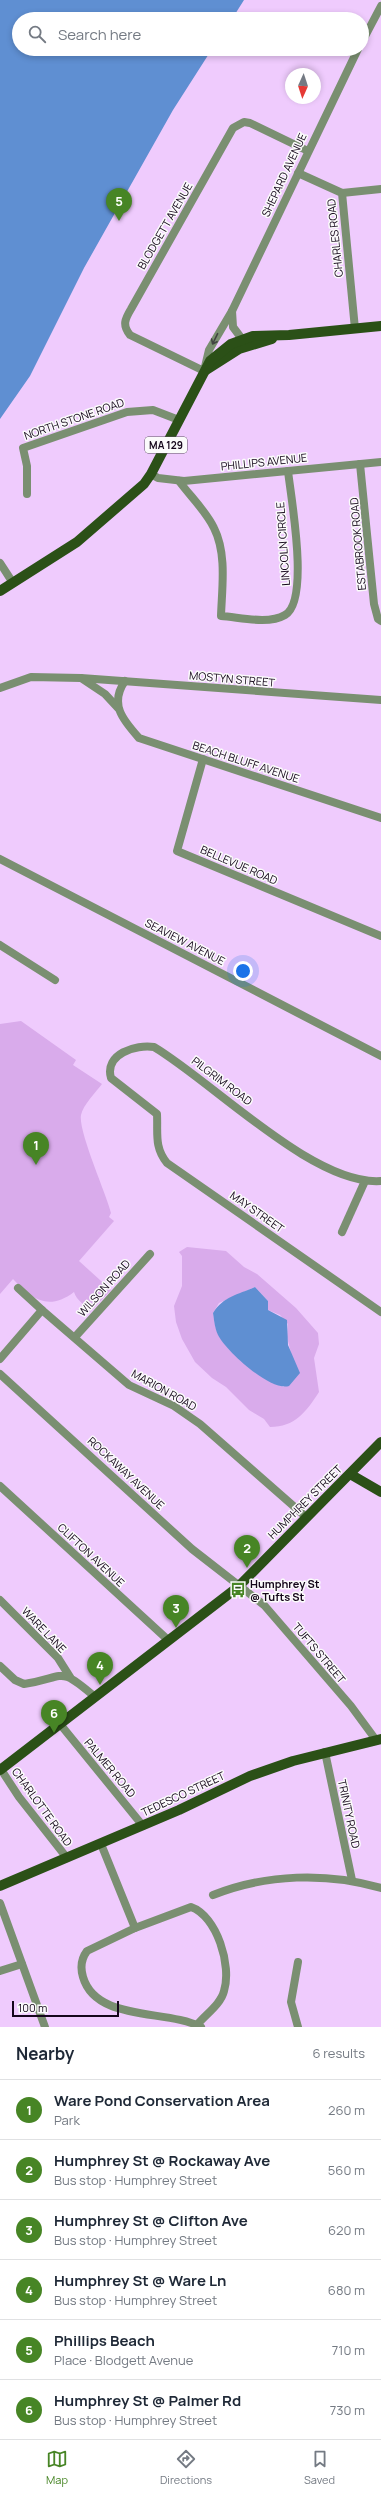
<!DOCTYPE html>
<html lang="en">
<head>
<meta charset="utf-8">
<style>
  body { margin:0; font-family:Manrope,sans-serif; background:#f6f6f7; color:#1f2937 }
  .compass { position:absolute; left:285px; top:68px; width:36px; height:36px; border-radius:50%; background:#fff; box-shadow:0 2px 6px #0003; rotate:183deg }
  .scale { position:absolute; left:12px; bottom:10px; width:107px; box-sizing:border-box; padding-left:4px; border:2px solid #15061b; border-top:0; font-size:11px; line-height:14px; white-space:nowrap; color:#15061b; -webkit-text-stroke:3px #fbfbfb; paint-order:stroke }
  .you { position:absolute; left:243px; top:971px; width:14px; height:14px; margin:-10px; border:3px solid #fff; border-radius:50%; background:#1a73e8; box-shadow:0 0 0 6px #1a73e833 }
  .badge { display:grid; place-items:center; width:26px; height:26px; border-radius:50%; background:#478525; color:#fff; font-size:13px; font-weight:700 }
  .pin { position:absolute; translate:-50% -33px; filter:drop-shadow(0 1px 2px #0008) }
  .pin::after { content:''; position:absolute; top:21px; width:14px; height:12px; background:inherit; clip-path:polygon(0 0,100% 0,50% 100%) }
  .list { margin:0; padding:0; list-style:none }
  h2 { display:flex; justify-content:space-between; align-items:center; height:52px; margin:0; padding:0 16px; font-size:17px }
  h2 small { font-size:13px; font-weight:400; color:#747a83 }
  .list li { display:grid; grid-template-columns:26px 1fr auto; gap:12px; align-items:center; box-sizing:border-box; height:60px; padding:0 16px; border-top:1px solid #e0e1e3 }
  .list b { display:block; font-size:15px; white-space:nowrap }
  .list p { margin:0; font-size:13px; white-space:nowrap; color:#747a83 }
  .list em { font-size:13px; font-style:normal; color:#747a83 }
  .icon { flex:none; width:22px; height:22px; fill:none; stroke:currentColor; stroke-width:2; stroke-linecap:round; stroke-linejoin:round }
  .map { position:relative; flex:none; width:381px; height:2027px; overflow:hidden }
  .search { position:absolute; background:#fff; box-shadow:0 2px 6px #0003; left:12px; right:12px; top:12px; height:44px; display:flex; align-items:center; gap:10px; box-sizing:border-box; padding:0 14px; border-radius:22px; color:#747a83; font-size:15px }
  .sheet { height:412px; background:#fff }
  nav { display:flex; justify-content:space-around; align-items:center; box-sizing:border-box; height:56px; border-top:1px solid #e0e1e3; background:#fff; font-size:11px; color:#747a83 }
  nav a { display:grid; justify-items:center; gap:2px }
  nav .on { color:#478525 }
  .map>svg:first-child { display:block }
  .green { fill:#d9abeb; fill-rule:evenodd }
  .water { fill:#5f8fd2 }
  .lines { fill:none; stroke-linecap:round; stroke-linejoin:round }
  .minor { stroke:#7a8f71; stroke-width:8 }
  .major { stroke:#2b5017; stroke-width:10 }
  .oneway { stroke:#424442 }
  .labels { text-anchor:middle; stroke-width:3; stroke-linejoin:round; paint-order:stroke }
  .shield { fill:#fbfbfb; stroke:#5a505e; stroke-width:1 }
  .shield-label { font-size:10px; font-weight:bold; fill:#15061b }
  .street-label { font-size:11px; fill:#15061b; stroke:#fbfbfb }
  .poi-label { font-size:11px; font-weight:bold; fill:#15061b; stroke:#fbfbfb; text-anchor:start }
</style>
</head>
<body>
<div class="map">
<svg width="381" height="2027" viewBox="0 0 381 2027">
  <rect width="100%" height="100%" fill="#efcbfd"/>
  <g class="green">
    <path d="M21,1021L76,1060L73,1065L102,1084C96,1092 83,1105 81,1115C78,1131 106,1193 111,1213L109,1217L114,1221L79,1261L111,1290L88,1314C85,1302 77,1302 74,1292C49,1311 32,1300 13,1279L0,1294V1024Z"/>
    <path d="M187,1247L226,1251L244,1267L257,1274L296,1308L318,1333L319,1344L314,1358L319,1392C306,1412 295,1427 270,1427L264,1419L249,1410L226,1387L212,1378L195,1362L182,1339L176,1322L174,1306L182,1286V1256L179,1252ZM255,1287L268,1301V1310L280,1315L288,1324L287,1337L291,1353L284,1387C266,1382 226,1352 218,1334C215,1328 214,1320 213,1313L219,1303Z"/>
  </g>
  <g class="water">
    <path d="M0,0H244L232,19H19V49H212L173,110L84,268L30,376L0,419Z"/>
    <path d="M255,1287L268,1301V1310L287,1320L288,1345L300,1373L289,1386C271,1392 226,1351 218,1335C215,1329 214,1320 213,1313C224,1296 237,1295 255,1287Z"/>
  </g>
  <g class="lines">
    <g class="minor">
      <path d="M362,42L381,6"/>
      <path d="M298,173L342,193L355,329"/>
      <path d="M342,193L381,189"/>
      <path d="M232,311L209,350L204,371L130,335C122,325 125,319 131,309L233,128L244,122L250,123L308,151"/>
      <path d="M242,339L233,327L232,311L358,49"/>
      <path d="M360,464L374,604L378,619L381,621"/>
      <path d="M151,474L158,478L184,481L381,462"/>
      <path d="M179,481C190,496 206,511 214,528C227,554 222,587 221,616C239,617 268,625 285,615C310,601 291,498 288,471"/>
      <path d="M27,494V466L23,448L127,412L153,410L179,420"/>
      <path d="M0,563L13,583"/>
      <path d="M81,678L381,700"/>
      <path d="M125,681C109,704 123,720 139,738L381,818"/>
      <path d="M0,688L31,677L81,678L105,694L118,708"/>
      <path d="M203,759L177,851L381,936"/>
      <path d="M0,859L381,1056"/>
      <path d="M0,945L55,980"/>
      <path d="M381,1181C314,1186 213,1082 154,1047C136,1044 104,1054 111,1078L157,1114C158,1133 154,1147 167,1163L381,1312"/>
      <path d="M342,1232L365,1181"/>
      <path d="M18,1288L42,1310"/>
      <path d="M75,1337L150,1254"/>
      <path d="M0,1359L42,1310L129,1385L174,1406L200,1424L306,1517"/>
      <path d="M0,1374L192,1549L264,1605L351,1706L376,1740"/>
      <path d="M0,1486L167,1639"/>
      <path d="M0,1600L58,1658L70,1677"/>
      <path d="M0,1666L15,1680L24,1684C66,1678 57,1664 95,1697"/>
      <path d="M60,1724L143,1826"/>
      <path d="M325,1752L352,1880"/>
      <path d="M0,1768L19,1797L67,1858"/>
      <path d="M101,1844L135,1928L87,1951C81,1959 80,1967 83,1977C96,2022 167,2009 201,2027"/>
      <path d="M213,1895C266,1874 327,1872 381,1888"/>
      <path d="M0,1903L45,2027"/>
      <path d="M135,1928L191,1907C217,1916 232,1966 224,1991C221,2004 205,2015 197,2025"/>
      <path d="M298,1962L291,2002L298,2027"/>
      <path d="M0,1971L22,1964"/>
    </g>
    <g class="major">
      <path d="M206,370L239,349L272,339"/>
      <path d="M0,591L77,542L144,484L151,474L210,361L231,344L253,336L289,335L381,326"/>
      <path d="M350,1474L381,1492"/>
      <path d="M0,1770L238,1587L381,1442"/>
      <path d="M0,1886L179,1810L250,1776L293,1761L381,1739"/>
    </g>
  </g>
  <defs><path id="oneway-shaft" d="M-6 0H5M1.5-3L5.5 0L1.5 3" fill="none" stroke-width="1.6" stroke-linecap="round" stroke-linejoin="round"/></defs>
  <use class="oneway" href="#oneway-shaft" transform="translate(215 339) rotate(116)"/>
  <defs>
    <symbol id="bus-bare" viewBox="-9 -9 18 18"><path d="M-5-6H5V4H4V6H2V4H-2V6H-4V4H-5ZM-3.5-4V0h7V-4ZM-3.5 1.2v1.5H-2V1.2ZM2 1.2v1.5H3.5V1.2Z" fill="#478525" stroke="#fbfbfb" stroke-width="2.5" paint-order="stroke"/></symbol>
  </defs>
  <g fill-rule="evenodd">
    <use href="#bus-bare" x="227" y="1579" width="22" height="22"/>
  </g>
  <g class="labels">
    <rect class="shield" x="145" y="437" width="42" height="16" rx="3"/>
    <g class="shield-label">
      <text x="166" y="449">MA 129</text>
    </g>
    <g class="street-label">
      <text transform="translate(284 175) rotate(-65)" y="4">SHEPARD AVENUE</text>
      <text transform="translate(165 226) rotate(-60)" y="4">BLODGETT AVENUE</text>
      <text transform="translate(335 238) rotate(-96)" y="4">CHARLES ROAD</text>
      <text transform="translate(74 419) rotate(-19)" y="4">NORTH STONE ROAD</text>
      <text transform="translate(264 462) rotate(-6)" y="4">PHILLIPS AVENUE</text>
      <text transform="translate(283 544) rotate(-94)" y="4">LINCOLN CIRCLE</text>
      <text transform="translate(358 544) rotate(-95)" y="4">ESTABROOK ROAD</text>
      <text transform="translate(232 679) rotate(5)" y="4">MOSTYN STREET</text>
      <text transform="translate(246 762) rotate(18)" y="4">BEACH BLUFF AVENUE</text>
      <text transform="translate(239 865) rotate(23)" y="4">BELLEVUE ROAD</text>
      <text transform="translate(185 942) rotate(27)" y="4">SEAVIEW AVENUE</text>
      <text transform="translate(222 1081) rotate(37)" y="4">PILGRIM ROAD</text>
      <text transform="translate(257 1212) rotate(35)" y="4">MAY STREET</text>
      <text transform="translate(104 1288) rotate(-48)" y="4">WILSON ROAD</text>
      <text transform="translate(164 1390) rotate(29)" y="4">MARION ROAD</text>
      <text transform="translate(126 1473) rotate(43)" y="4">ROCKAWAY AVENUE</text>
      <text transform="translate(305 1502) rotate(-45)" y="4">HUMPHREY STREET</text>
      <text transform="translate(91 1555) rotate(43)" y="4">CLIFTON AVENUE</text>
      <text transform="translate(44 1630) rotate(46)" y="4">WARE LANE</text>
      <text transform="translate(319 1653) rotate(50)" y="4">TUFTS STREET</text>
      <text transform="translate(110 1768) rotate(50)" y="4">PALMER ROAD</text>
      <text transform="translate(183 1794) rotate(-25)" y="4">TEDESCO STREET</text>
      <text transform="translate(42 1807) rotate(54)" y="4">CHARLOTTE ROAD</text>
      <text transform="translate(349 1814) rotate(78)" y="4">TRINITY ROAD</text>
    </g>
    <g class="poi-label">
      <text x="250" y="1588">Humphrey St<tspan x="250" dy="13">@ Tufts St</tspan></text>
    </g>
  </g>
</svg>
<svg class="compass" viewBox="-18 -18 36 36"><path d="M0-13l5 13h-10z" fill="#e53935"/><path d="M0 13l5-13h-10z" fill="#747a83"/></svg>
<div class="scale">100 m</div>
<div class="you"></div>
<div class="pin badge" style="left:36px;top:1165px">1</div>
<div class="pin badge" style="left:247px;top:1568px">2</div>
<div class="pin badge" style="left:176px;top:1628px">3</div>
<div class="pin badge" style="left:100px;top:1685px">4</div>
<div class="pin badge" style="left:119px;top:221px">5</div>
<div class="pin badge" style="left:54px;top:1733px">6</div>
<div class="search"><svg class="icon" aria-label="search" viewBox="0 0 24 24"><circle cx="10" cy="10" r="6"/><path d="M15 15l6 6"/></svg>Search here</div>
</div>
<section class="sheet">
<h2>Nearby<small>6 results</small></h2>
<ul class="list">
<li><span class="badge">1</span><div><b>Ware Pond Conservation Area</b><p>Park</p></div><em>260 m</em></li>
<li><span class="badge">2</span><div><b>Humphrey St @ Rockaway Ave</b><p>Bus stop · Humphrey Street</p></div><em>560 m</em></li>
<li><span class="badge">3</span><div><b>Humphrey St @ Clifton Ave</b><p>Bus stop · Humphrey Street</p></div><em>620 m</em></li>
<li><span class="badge">4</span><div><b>Humphrey St @ Ware Ln</b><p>Bus stop · Humphrey Street</p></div><em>680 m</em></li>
<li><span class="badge">5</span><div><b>Phillips Beach</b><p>Place · Blodgett Avenue</p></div><em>710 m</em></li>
<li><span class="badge">6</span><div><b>Humphrey St @ Palmer Rd</b><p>Bus stop · Humphrey Street</p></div><em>730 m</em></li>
</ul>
</section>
<nav>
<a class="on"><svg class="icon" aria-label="map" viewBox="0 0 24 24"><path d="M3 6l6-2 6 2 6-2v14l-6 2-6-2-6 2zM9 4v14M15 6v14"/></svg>Map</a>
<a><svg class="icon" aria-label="directions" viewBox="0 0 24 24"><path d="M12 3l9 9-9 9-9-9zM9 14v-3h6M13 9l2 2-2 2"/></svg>Directions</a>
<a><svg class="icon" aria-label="saved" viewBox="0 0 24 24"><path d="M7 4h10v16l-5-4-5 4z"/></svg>Saved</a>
</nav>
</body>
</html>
